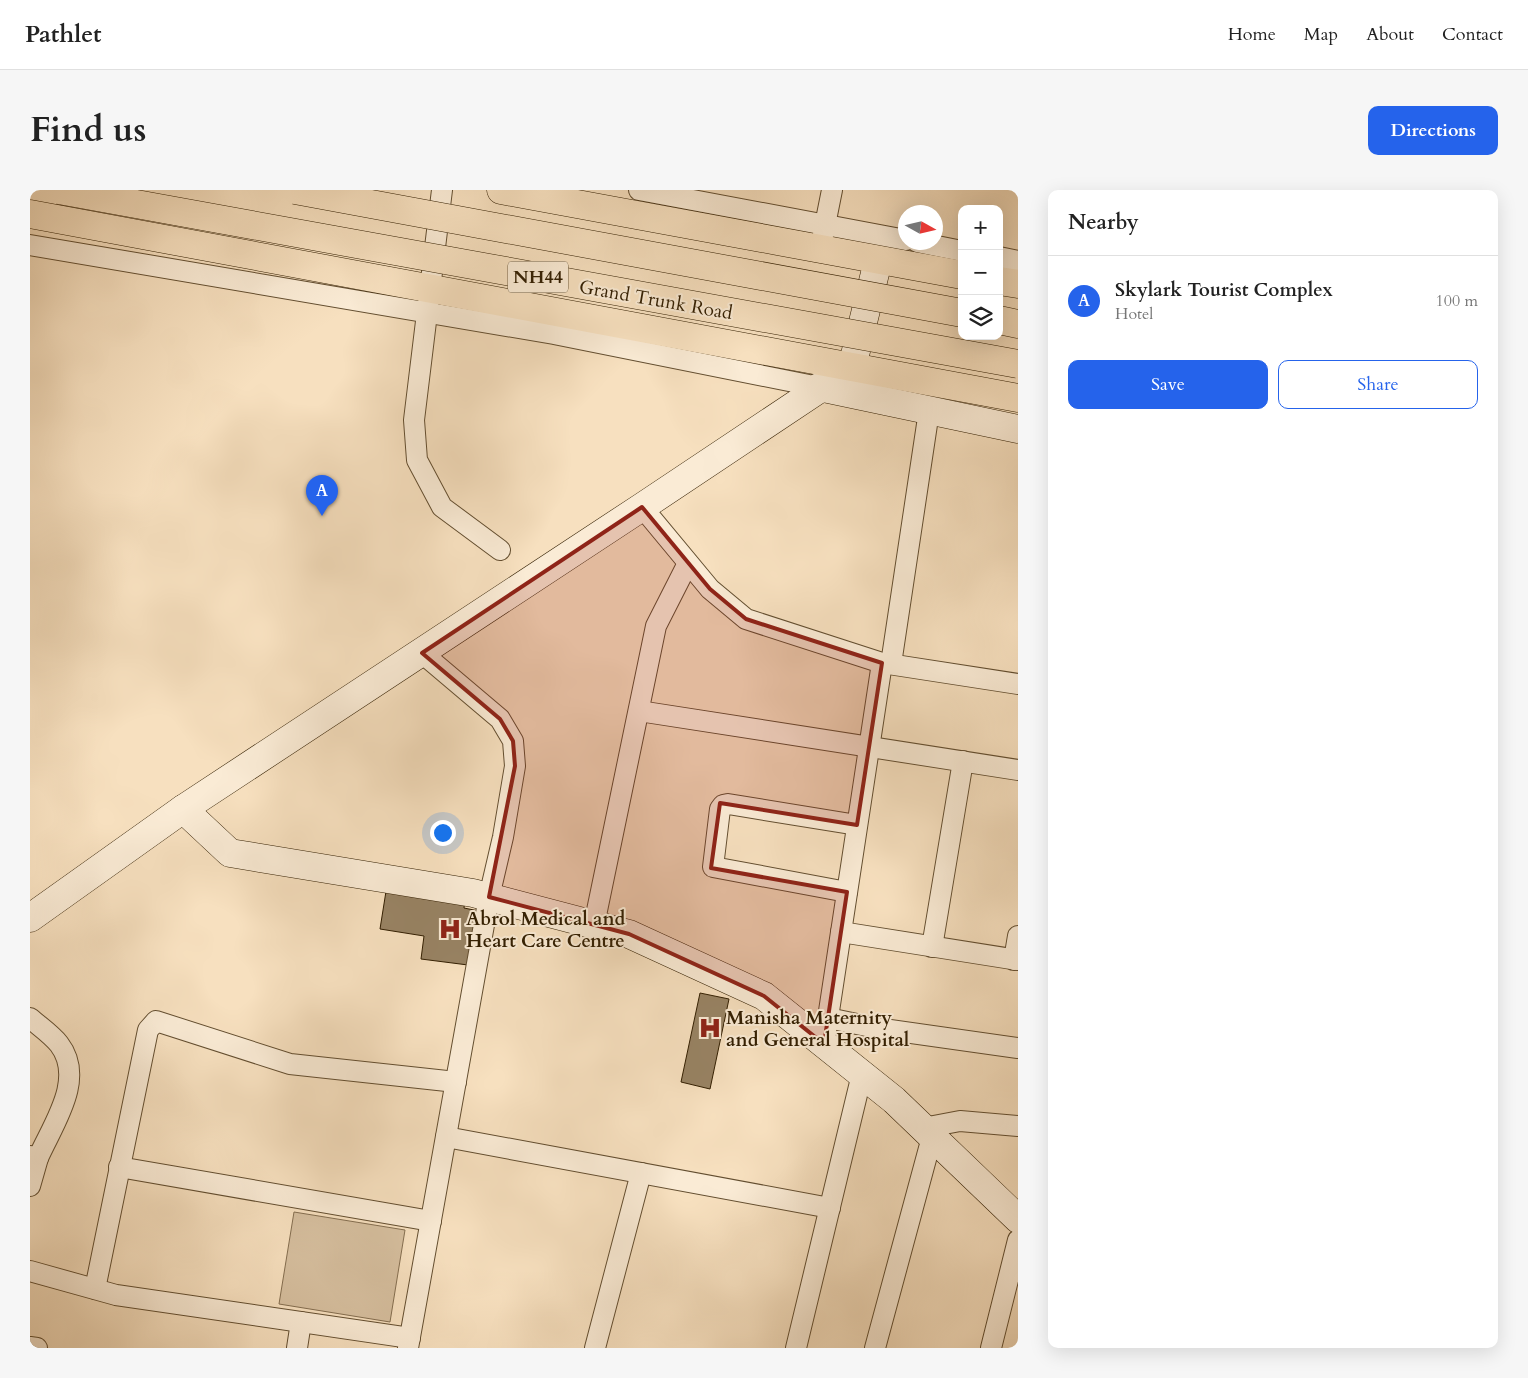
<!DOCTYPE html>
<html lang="en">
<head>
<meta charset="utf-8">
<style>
  body { margin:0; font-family:Cardo,serif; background:#f6f6f6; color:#222 }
  .controls { position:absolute; right:15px; top:15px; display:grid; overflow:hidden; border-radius:10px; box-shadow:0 5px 20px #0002 }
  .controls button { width:45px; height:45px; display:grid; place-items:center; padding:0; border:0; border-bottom:1px solid #e0e0e0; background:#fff; color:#222; font:25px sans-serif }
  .compass { position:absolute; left:868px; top:15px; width:45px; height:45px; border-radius:50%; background:#fff; box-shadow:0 5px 20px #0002; rotate:98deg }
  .you { position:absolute; left:412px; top:642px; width:18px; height:18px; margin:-12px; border:4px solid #fff; border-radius:50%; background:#1a73e8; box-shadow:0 0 0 8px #1a73e833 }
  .badge { display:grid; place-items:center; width:32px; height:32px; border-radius:50%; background:#2563eb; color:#fff; font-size:16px; font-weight:700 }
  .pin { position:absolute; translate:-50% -41px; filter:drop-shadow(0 1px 2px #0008) }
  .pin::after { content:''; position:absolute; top:26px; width:18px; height:15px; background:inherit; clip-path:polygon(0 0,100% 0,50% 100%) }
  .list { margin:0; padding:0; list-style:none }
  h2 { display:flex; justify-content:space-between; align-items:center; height:65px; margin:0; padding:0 20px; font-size:21px }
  h2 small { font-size:16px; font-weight:400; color:#767676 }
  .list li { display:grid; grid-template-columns:32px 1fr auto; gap:15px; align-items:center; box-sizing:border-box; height:90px; padding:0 20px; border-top:1px solid #e0e0e0 }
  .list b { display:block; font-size:19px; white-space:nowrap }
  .list p { margin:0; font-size:16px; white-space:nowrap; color:#767676 }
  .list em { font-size:16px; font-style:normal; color:#767676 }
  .actions { display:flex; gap:10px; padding:15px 20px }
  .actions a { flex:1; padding:11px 0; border:1px solid #2563eb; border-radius:10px; text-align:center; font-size:18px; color:#2563eb }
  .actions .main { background:#2563eb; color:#fff }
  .icon { flex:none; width:28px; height:28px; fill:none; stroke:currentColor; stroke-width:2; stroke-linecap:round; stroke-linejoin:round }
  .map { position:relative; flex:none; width:988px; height:1158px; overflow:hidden; border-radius:10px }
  header { display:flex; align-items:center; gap:30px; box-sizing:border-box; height:70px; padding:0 25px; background:#fff; border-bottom:1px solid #e0e0e0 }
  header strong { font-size:24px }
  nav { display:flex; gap:28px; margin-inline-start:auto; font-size:18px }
  .intro { display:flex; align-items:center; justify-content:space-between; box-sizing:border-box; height:120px; padding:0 30px }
  h1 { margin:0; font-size:35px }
  .button { padding:12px 22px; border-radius:10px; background:#2563eb; color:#fff; font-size:18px; font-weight:700 }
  main { display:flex; gap:30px; padding:0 30px }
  aside { flex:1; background:#fff; border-radius:10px; box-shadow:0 5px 20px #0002 }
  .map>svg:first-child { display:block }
  .green { fill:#d6bf9f; stroke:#846e50 }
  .building { fill:#988364; stroke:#321e01 }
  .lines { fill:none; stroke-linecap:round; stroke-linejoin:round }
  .street-casing { stroke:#634e30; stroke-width:22 }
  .secondary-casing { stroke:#321e01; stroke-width:29 }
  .highway-casing { stroke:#321e01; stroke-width:29 }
  .street { stroke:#faebd5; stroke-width:20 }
  .secondary { stroke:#faebd5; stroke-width:28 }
  .highway { stroke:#f7e0bf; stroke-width:28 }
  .highway-bridge-casing { stroke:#321e01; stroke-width:29; stroke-linecap:butt }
  .highway-bridge { stroke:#f7e0bf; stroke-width:28 }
  .marked { fill:#8f2418; fill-opacity:0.2; stroke:#8f2418; stroke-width:4; stroke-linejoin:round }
  .labels { text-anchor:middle; stroke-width:4; stroke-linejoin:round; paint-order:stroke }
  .shield { fill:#faebd5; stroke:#6e5c41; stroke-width:1 }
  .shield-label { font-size:18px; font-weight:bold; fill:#321e01 }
  .street-label { font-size:19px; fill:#321e01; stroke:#faebd5 }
  .poi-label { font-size:19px; font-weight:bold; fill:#321e01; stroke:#faebd5; text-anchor:start }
</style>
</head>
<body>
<header>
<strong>Pathlet</strong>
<nav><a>Home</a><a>Map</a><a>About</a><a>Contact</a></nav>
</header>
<div class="intro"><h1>Find us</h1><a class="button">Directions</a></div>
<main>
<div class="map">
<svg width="988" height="1158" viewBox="0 0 988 1158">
  <rect width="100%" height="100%" fill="#f7e0bf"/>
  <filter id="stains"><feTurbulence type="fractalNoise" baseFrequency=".004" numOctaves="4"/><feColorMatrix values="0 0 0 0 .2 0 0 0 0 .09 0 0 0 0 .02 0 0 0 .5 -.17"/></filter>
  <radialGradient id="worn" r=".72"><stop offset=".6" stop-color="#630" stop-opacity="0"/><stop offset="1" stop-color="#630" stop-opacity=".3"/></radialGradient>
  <path class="green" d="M264,1022L375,1040L360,1132L249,1114Z"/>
  <g class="building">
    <path d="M357,695L435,707L434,718L454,722L438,775L391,769L394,746L350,739Z"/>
    <path d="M670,803L699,809L680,899L651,892Z"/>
  </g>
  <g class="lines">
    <defs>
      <g id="street">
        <path d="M412,0L384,230L387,270L412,317L470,360"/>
        <path d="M609,0L876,50"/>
        <path d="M792,50L802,0"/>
        <path d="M887,52L932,61"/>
        <path d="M0,55L524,144L789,197"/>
        <path d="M969,67L988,71"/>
        <path d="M612,317L680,399L716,429L852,473L988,494"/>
        <path d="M861,474L899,221"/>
        <path d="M609,521L988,580"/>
        <path d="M817,702L683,677L690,619L693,615L698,614L827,635"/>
        <path d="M564,735L626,436L658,373"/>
        <path d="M811,742L988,770"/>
        <path d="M902,757L933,571"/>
        <path d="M984,770L988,746"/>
        <path d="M0,828C9,836 21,844 29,854C56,889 23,934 8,968"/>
        <path d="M798,828L846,838L988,858"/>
        <path d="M794,854L852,473"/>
        <path d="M893,938L930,931L988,936"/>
        <path d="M416,947L800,1018"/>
        <path d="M0,966L8,968L0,996"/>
        <path d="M89,977L401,1031"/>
        <path d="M0,1081L86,1105L380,1148"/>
        <path d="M65,1099L118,840L126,831L260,874L426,892"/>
        <path d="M0,1157L7,1158"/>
        <path d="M267,1158L271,1132"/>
        <path d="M378,1158L459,707L473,647L485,576L483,551L470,529L392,463"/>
        <path d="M565,1158L611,983"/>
        <path d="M766,1158L832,884"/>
        <path d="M845,1158L902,947"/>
        <path d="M961,1158L988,1050"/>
      </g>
      <g id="secondary">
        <path d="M789,197L988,239"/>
        <path d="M153,619L200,663L443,703L599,744L734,806L864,910L988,1029"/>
        <path d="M0,728L153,619L612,317L822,177L848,71"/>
      </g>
      <g id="highway">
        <path d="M471,0L932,85"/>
        <path d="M0,24L988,208"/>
        <path d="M969,91L988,94"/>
        <path d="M969,130L988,134"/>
      </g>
    </defs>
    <use href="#street" class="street-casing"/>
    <use href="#secondary" class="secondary-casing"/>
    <use href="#highway" class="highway-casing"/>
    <use href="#street" class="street"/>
    <use href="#secondary" class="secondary"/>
    <use href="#highway" class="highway"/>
    <defs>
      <g id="highway-bridge">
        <path d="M29,0L988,174"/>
        <path d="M265,0L932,123"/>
      </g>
    </defs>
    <use href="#highway-bridge" class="highway-bridge-casing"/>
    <use href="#highway-bridge" class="highway-bridge"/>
  </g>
  <path class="marked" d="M612,317L680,399L716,429L852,473L827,635L690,613L681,678L817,702L794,854L734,806L599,744L459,707L485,576L483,551L470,529L392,463Z"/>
  <defs>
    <symbol id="hospital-bare" viewBox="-9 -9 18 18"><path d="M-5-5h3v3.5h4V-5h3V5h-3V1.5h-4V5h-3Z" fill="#8f2418" stroke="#faebd5" stroke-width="2.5" paint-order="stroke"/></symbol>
  </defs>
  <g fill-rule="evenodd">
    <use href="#hospital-bare" x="404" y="723" width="32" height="32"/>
    <use href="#hospital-bare" x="664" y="822" width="32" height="32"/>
  </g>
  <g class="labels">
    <rect class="shield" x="478" y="71.5" width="60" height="31" rx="4"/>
    <g class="shield-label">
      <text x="508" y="93">NH44</text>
    </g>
    <g class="street-label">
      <text transform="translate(626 109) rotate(10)" y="7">Grand Trunk Road</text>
    </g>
    <g class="poi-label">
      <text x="436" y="735">Abrol Medical and<tspan x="436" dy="22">Heart Care Centre</tspan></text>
      <text x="696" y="834">Manisha Maternity<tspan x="696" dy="22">and General Hospital</tspan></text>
    </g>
  </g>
  <rect width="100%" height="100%" filter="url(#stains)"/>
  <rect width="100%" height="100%" fill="url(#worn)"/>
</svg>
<div class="controls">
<button>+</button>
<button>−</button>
<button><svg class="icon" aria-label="layers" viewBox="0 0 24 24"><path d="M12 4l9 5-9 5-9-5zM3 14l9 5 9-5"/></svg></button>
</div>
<svg class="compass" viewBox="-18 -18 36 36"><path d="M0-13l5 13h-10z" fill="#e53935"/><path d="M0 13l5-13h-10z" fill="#767676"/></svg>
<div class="you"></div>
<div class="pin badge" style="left:292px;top:326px">A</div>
</div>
<aside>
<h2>Nearby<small></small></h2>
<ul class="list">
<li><span class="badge">A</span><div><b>Skylark Tourist Complex</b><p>Hotel</p></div><em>100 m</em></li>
</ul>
<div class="actions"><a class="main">Save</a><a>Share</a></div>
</aside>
</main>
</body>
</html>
